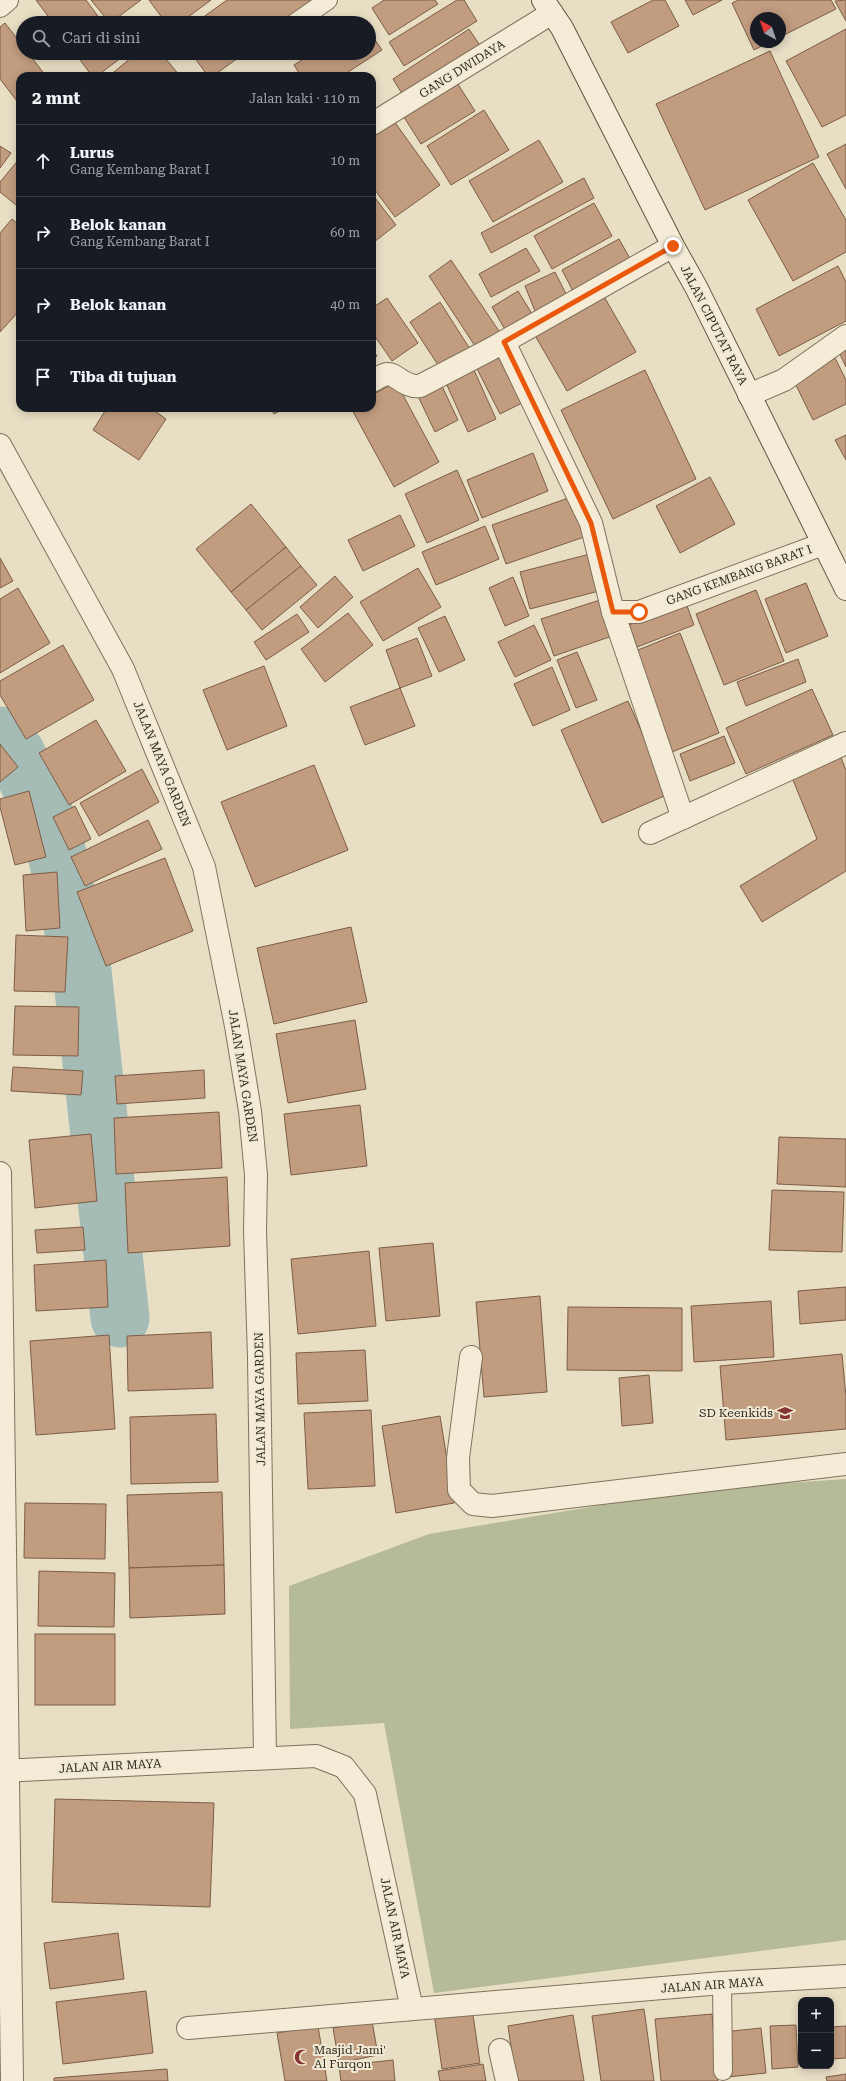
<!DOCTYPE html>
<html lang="id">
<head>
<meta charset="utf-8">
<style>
  body { margin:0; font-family:"Roboto Serif",serif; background:#242831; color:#f1f3f6 }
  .controls { position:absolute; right:12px; bottom:12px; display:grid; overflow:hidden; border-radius:8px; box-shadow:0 2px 10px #0003 }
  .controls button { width:36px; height:36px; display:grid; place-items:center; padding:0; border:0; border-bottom:1px solid #363941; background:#171b24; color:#f1f3f6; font:20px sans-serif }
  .compass { position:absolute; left:750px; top:12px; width:36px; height:36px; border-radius:50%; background:#171b24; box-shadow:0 2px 10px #0003; rotate:320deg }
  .stop { position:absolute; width:12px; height:12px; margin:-9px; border:3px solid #ea580c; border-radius:50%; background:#fff }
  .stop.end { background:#ea580c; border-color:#fff; box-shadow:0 1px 4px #0008 }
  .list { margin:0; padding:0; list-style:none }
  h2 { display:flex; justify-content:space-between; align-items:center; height:52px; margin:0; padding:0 16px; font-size:17px }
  h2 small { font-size:13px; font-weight:400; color:#9ea1a6 }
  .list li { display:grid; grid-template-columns:26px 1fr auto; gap:12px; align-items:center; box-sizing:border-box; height:72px; padding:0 16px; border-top:1px solid #363941 }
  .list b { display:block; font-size:15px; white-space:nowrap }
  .list p { margin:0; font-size:13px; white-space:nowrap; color:#9ea1a6 }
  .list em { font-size:13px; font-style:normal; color:#9ea1a6 }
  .icon { flex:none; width:22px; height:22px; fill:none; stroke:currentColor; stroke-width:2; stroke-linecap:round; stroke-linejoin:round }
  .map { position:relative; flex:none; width:846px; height:2081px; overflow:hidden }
  .search { position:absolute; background:#171b24; box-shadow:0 2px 10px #0003; left:16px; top:16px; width:360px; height:44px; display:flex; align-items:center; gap:10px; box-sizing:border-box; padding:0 14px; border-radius:22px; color:#9ea1a6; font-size:15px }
  .panel { position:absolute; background:#171b24; box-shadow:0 2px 10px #0003; left:16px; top:72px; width:360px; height:340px; border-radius:12px }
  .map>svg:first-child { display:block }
  .cemetery { fill:#b5ba98 }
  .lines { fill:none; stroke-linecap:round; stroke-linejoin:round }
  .river { stroke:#a5bcb6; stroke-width:59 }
  .building { fill:#c19c7f; stroke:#7c5d46 }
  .lane-casing { stroke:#80715d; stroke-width:20 }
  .street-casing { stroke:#80715d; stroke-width:24 }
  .secondary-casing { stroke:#625240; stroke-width:24 }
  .lane { stroke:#f4ecd6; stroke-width:18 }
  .street { stroke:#f4ecd6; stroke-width:22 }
  .secondary { stroke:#f4ecd6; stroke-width:22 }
  .route { stroke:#ea580c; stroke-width:5 }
  .labels { text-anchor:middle; stroke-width:4; stroke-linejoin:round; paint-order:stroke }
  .street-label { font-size:12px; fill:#32291f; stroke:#f0e9d3 }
  .poi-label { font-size:12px; fill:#32291f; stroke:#f0e9d3; text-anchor:end }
</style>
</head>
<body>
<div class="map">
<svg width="846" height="2081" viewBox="0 0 846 2081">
  <rect width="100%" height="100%" fill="#e8dec4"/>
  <path class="cemetery" d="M846,1479V1940L434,1993L384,1723L290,1729L289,1586L429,1534L698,1489Z"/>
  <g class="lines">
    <path class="river" d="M0,736L16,754L52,832L81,962L120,1318"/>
  </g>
  <g class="building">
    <path d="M36,0H86L103,23H53Z"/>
    <path d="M91,0H141L110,23Z"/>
    <path d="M149,0H211L180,23H166Z"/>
    <path d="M227,0H317L285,23H195Z"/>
    <path d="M384,0H435L438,4L389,35L372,8Z"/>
    <path d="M457,0H464L477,21L404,66L389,42Z"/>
    <path d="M653,0H665L679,26L628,53L611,22Z"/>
    <path d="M685,0H722L693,15Z"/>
    <path d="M738,0H831L836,9L780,37V18H756V42H770L754,50L732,3Z"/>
    <path d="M846,0V21L835,1Z"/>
    <path d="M5,23L23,46V53H28L46,76H20V105L0,79V27Z"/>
    <path d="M469,29L483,50L406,100L393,79Z"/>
    <path d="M846,29V115L822,127L786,61Z"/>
    <path d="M369,31L382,50L342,76H301L294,65L313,53H369Z"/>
    <path d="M770,51L819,157L705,210L656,104Z"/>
    <path d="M75,53H126V54L97,76H92Z"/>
    <path d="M137,53H161L180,76H109Z"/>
    <path d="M191,53H245L213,76H208Z"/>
    <path d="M456,81L475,111L421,144L402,114Z"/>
    <path d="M484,110L509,150L451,185L427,146Z"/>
    <path d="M391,117L440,185L395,217L372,186V131Z"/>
    <path d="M539,140L563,182L493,222L469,181Z"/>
    <path d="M846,144V189L827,154Z"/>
    <path d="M0,146L11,153L0,168Z"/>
    <path d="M20,158V208L0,192V182Z"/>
    <path d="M813,163L846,220V252L793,281L748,200Z"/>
    <path d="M584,178L594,198L491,253L481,233Z"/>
    <path d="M372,194L396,225L374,242L372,240Z"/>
    <path d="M594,203L612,236L552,269L534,236Z"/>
    <path d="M12,219L20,226V310L0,332V233Z"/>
    <path d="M619,239L633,264L575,295L562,270Z"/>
    <path d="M526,248L540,271L491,297L479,274Z"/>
    <path d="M451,260L501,334L477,349L429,276Z"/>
    <path d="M838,266L846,282V321L779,356L756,309Z"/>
    <path d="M555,272L567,296L535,311L525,286Z"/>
    <path d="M518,291L534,317L507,333L492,307Z"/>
    <path d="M602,293L636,352L567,391L533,332Z"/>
    <path d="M387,298L418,343L392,361L372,332V308Z"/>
    <path d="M440,302L470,349L440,368L410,322Z"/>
    <path d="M846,346V367L838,350Z"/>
    <path d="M372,349L377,356L372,360Z"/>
    <path d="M500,352L526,401L500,414L475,365Z"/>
    <path d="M834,356L846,380V404L813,420L792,377Z"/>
    <path d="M474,370L496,419L468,432L446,383Z"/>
    <path d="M645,370L696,479L613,519L561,410Z"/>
    <path d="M396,382L439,462L394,487L351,408H372V395Z"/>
    <path d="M440,382L458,420L435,432L417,394Z"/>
    <path d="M107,408H151L166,419L139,460L93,430Z"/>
    <path d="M271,408H285L274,414Z"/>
    <path d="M846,435V460L835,440Z"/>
    <path d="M533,453L548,491L482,518L467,480Z"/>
    <path d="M457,470L479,520L427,543L405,494Z"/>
    <path d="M710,477L735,524L680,553L656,506Z"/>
    <path d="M571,497L584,537L506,564L492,525Z"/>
    <path d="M251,504L286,547L231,592L196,549Z"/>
    <path d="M400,515L415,546L363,571L348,540Z"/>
    <path d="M485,526L499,559L436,585L422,552Z"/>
    <path d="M286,547L301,566L246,610L231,592Z"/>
    <path d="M590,554L599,591L530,609L520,572Z"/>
    <path d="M0,558L13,581L0,588Z"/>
    <path d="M301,566L317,585L262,630L246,610Z"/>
    <path d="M418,568L441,607L383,641L360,602Z"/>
    <path d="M335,576L353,597L318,628L300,607Z"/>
    <path d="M513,577L529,616L505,626L489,588Z"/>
    <path d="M806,583L828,636L786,653L765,599Z"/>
    <path d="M18,588L50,643L0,673V599Z"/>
    <path d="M756,590L784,661L724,685L696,614Z"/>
    <path d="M606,598L618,634L554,656L541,619Z"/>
    <path d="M686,603L694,625L637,647L629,625Z"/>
    <path d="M348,613L373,645L325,682L301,649Z"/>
    <path d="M297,614L309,632L266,660L254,642Z"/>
    <path d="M445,616L465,660L439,672L418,628Z"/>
    <path d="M534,625L551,660L515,677L498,642Z"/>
    <path d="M680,633L719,733L672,752L633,652Z"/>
    <path d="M417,638L432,676L400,688L386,650Z"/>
    <path d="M63,645L94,700L26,739L0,695V681Z"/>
    <path d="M577,652L597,700L576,708L557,660Z"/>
    <path d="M798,659L806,682L746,706L737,682Z"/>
    <path d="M264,666L287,726L227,750L203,690Z"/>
    <path d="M552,667L570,710L533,726L514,684Z"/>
    <path d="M400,688L415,726L365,745L350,707Z"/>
    <path d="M812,689L833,735L746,774L726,728Z"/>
    <path d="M628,701L669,794L602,823L561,730Z"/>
    <path d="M96,720L126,771L69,805L39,753Z"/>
    <path d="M724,736L735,763L690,781L680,754Z"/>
    <path d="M0,744L18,767L0,782Z"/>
    <path d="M840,755L846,770V871L762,922L740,886L817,839L791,775Z"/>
    <path d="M314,765L348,850L255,887L221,802Z"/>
    <path d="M142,769L159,802L99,836L80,803Z"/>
    <path d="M29,791L46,857L15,865L0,807V799Z"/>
    <path d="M75,806L91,839L69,850L53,817Z"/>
    <path d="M148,820L162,849L85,886L71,857Z"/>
    <path d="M165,858L193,931L106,966L77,892Z"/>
    <path d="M57,872L60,928L26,931L23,875Z"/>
    <path d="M351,927L367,1002L274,1024L257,948Z"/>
    <path d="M16,935L68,937L65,992L14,991Z"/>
    <path d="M15,1006L79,1007L78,1056L13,1055Z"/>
    <path d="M355,1020L366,1089L288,1103L276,1034Z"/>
    <path d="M13,1067L83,1071L81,1095L11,1091Z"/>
    <path d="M204,1070L205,1098L117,1104L115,1076Z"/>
    <path d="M360,1105L367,1166L291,1175L284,1114Z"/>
    <path d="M219,1112L222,1168L116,1174L114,1118Z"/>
    <path d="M91,1134L97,1201L35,1208L29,1140Z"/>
    <path d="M779,1137L846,1139V1187L777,1184Z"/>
    <path d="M227,1177L230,1246L128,1253L125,1183Z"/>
    <path d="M772,1190L844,1192L842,1252L769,1250Z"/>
    <path d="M83,1227L85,1250L37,1253L35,1230Z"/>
    <path d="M433,1243L440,1316L386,1321L379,1248Z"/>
    <path d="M369,1251L376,1326L298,1334L291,1259Z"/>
    <path d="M106,1260L108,1307L36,1311L34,1265Z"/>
    <path d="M846,1287V1320L800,1324L798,1291Z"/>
    <path d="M540,1296L547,1392L484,1397L476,1302Z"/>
    <path d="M771,1301L774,1357L694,1362L691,1306Z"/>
    <path d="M568,1307L682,1308V1371L567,1370Z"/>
    <path d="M211,1332L213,1388L128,1391L127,1336Z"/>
    <path d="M109,1335L115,1429L36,1435L30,1341Z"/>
    <path d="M365,1350L368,1401L298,1404L296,1353Z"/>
    <path d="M842,1354L846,1397V1429L726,1440L720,1366Z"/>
    <path d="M649,1375L653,1423L622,1426L619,1378Z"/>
    <path d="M371,1410L375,1486L308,1489L304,1413Z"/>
    <path d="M216,1414L218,1482L131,1484L130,1417Z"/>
    <path d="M440,1416L454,1503L396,1513L382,1426Z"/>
    <path d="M222,1492L224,1565L129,1568L127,1495Z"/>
    <path d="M25,1503L106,1504L105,1559L24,1558Z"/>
    <path d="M224,1565L225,1614L130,1618L129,1568Z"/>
    <path d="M39,1571L115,1573L114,1627L38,1626Z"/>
    <rect x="35" y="1634" width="80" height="71"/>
    <path d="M55,1799L214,1803L210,1907L52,1902Z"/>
    <path d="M118,1933L124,1979L50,1989L44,1943Z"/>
    <path d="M146,1991L153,2053L63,2064L56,2002Z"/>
    <path d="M472,2008L480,2063L442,2069L434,2014Z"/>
    <path d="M644,2009L654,2081H601L592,2016Z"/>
    <path d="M712,2014L718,2081H661L655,2019Z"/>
    <path d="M573,2015L584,2081H516L508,2026Z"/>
    <path d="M372,2021L378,2055L339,2063L333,2028Z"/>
    <path d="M796,2025L798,2067L772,2069L770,2026Z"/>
    <path d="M318,2026L327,2081H285L277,2033Z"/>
    <path d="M846,2026V2058L831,2059V2027Z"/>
    <path d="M761,2028L766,2073L728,2077L723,2032Z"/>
    <path d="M393,2060L395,2081H341L339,2066Z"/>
    <path d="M483,2064L486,2081H440L438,2071Z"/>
    <path d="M167,2069L168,2081H54V2078Z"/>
    <path d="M846,2074V2081H827L826,2077Z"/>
  </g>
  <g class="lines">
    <defs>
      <g id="lane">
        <path d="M295,23L328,0"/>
        <path d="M722,1983L723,2071"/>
      </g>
      <g id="street">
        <path d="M0,6L7,0"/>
        <path d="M372,124L552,13"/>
        <path d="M504,342L591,523L613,612H639L823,544"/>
        <path d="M372,381C376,379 382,375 387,374C396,373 404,388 420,386L491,349L673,246"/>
        <path d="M749,395L784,380L846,336"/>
        <path d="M0,445L123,669L204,867L236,1026L250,1111L256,1175L255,1231L259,1358L265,1757"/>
        <path d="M613,612L683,818"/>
        <path d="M650,833L846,743"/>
        <path d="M0,1173L12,2081"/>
        <path d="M471,1357L458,1458L459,1490L473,1504L492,1506L846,1464"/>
        <path d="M0,1771L316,1756L344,1767L365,1794L412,2009"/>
        <path d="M188,2028L722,1983L846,1976"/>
        <path d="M500,2050L507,2081"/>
      </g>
      <path id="secondary" d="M543,0L562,28L673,246L696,287L846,589"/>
    </defs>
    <use href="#lane" class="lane-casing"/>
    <use href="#street" class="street-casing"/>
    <use href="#secondary" class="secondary-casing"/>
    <use href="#lane" class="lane"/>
    <use href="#street" class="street"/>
    <use href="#secondary" class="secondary"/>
  </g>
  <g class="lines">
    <path class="route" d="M639,612H613L591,523L504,342L673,246"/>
  </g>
  <defs>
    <symbol id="school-bare" viewBox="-9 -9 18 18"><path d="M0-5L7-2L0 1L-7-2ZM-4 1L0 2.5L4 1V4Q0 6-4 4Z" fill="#883634" stroke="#f0e9d3" stroke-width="2.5" paint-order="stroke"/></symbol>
    <symbol id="mosque-bare" viewBox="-9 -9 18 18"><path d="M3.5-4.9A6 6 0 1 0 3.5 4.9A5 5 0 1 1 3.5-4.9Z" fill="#883634" stroke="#f0e9d3" stroke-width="2.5" paint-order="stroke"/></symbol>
  </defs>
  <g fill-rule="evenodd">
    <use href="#school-bare" x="774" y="1402" width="22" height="22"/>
    <use href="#mosque-bare" x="291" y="2046" width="22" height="22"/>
  </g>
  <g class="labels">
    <g class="street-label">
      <text transform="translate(462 69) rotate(-32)" y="4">GANG DWIDAYA</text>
      <text transform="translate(714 325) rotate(63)" y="4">JALAN CIPUTAT RAYA</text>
      <text transform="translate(739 575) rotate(-20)" y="4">GANG KEMBANG BARAT I</text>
      <text transform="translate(162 764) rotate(68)" y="4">JALAN MAYA GARDEN</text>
      <text transform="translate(243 1076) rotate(81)" y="4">JALAN MAYA GARDEN</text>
      <text transform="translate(260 1399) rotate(-91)" y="4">JALAN MAYA GARDEN</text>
      <text transform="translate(110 1766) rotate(-3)" y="4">JALAN AIR MAYA</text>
      <text transform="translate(395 1928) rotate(78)" y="4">JALAN AIR MAYA</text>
      <text transform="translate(712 1985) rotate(-4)" y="4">JALAN AIR MAYA</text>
    </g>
    <g class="poi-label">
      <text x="773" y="1417">SD Keenkids</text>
      <text x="314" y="2054" text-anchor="start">Masjid Jami'<tspan x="314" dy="14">Al Furqon</tspan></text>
    </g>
  </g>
</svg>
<div class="controls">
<button>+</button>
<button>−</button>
</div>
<svg class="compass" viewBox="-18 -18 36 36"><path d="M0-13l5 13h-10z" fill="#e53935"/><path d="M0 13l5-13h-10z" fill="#9ea1a6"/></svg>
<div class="stop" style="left:639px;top:612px"></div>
<div class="stop end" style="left:673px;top:246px"></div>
<div class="search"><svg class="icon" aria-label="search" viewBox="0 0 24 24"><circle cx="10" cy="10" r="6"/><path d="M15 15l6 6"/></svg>Cari di sini</div>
<section class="panel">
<h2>2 mnt<small>Jalan kaki · 110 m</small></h2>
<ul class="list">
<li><svg class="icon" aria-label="ahead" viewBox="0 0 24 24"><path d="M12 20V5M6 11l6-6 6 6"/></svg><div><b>Lurus</b><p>Gang Kembang Barat I</p></div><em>10 m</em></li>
<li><svg class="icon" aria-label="right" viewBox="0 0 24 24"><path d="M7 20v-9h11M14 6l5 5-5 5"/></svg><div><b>Belok kanan</b><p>Gang Kembang Barat I</p></div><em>60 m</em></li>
<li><svg class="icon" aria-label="right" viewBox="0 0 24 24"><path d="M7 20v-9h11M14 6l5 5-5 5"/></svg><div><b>Belok kanan</b></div><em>40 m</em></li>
<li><svg class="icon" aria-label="arrive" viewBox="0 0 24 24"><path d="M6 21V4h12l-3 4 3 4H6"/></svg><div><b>Tiba di tujuan</b></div></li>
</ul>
</section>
</div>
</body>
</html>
